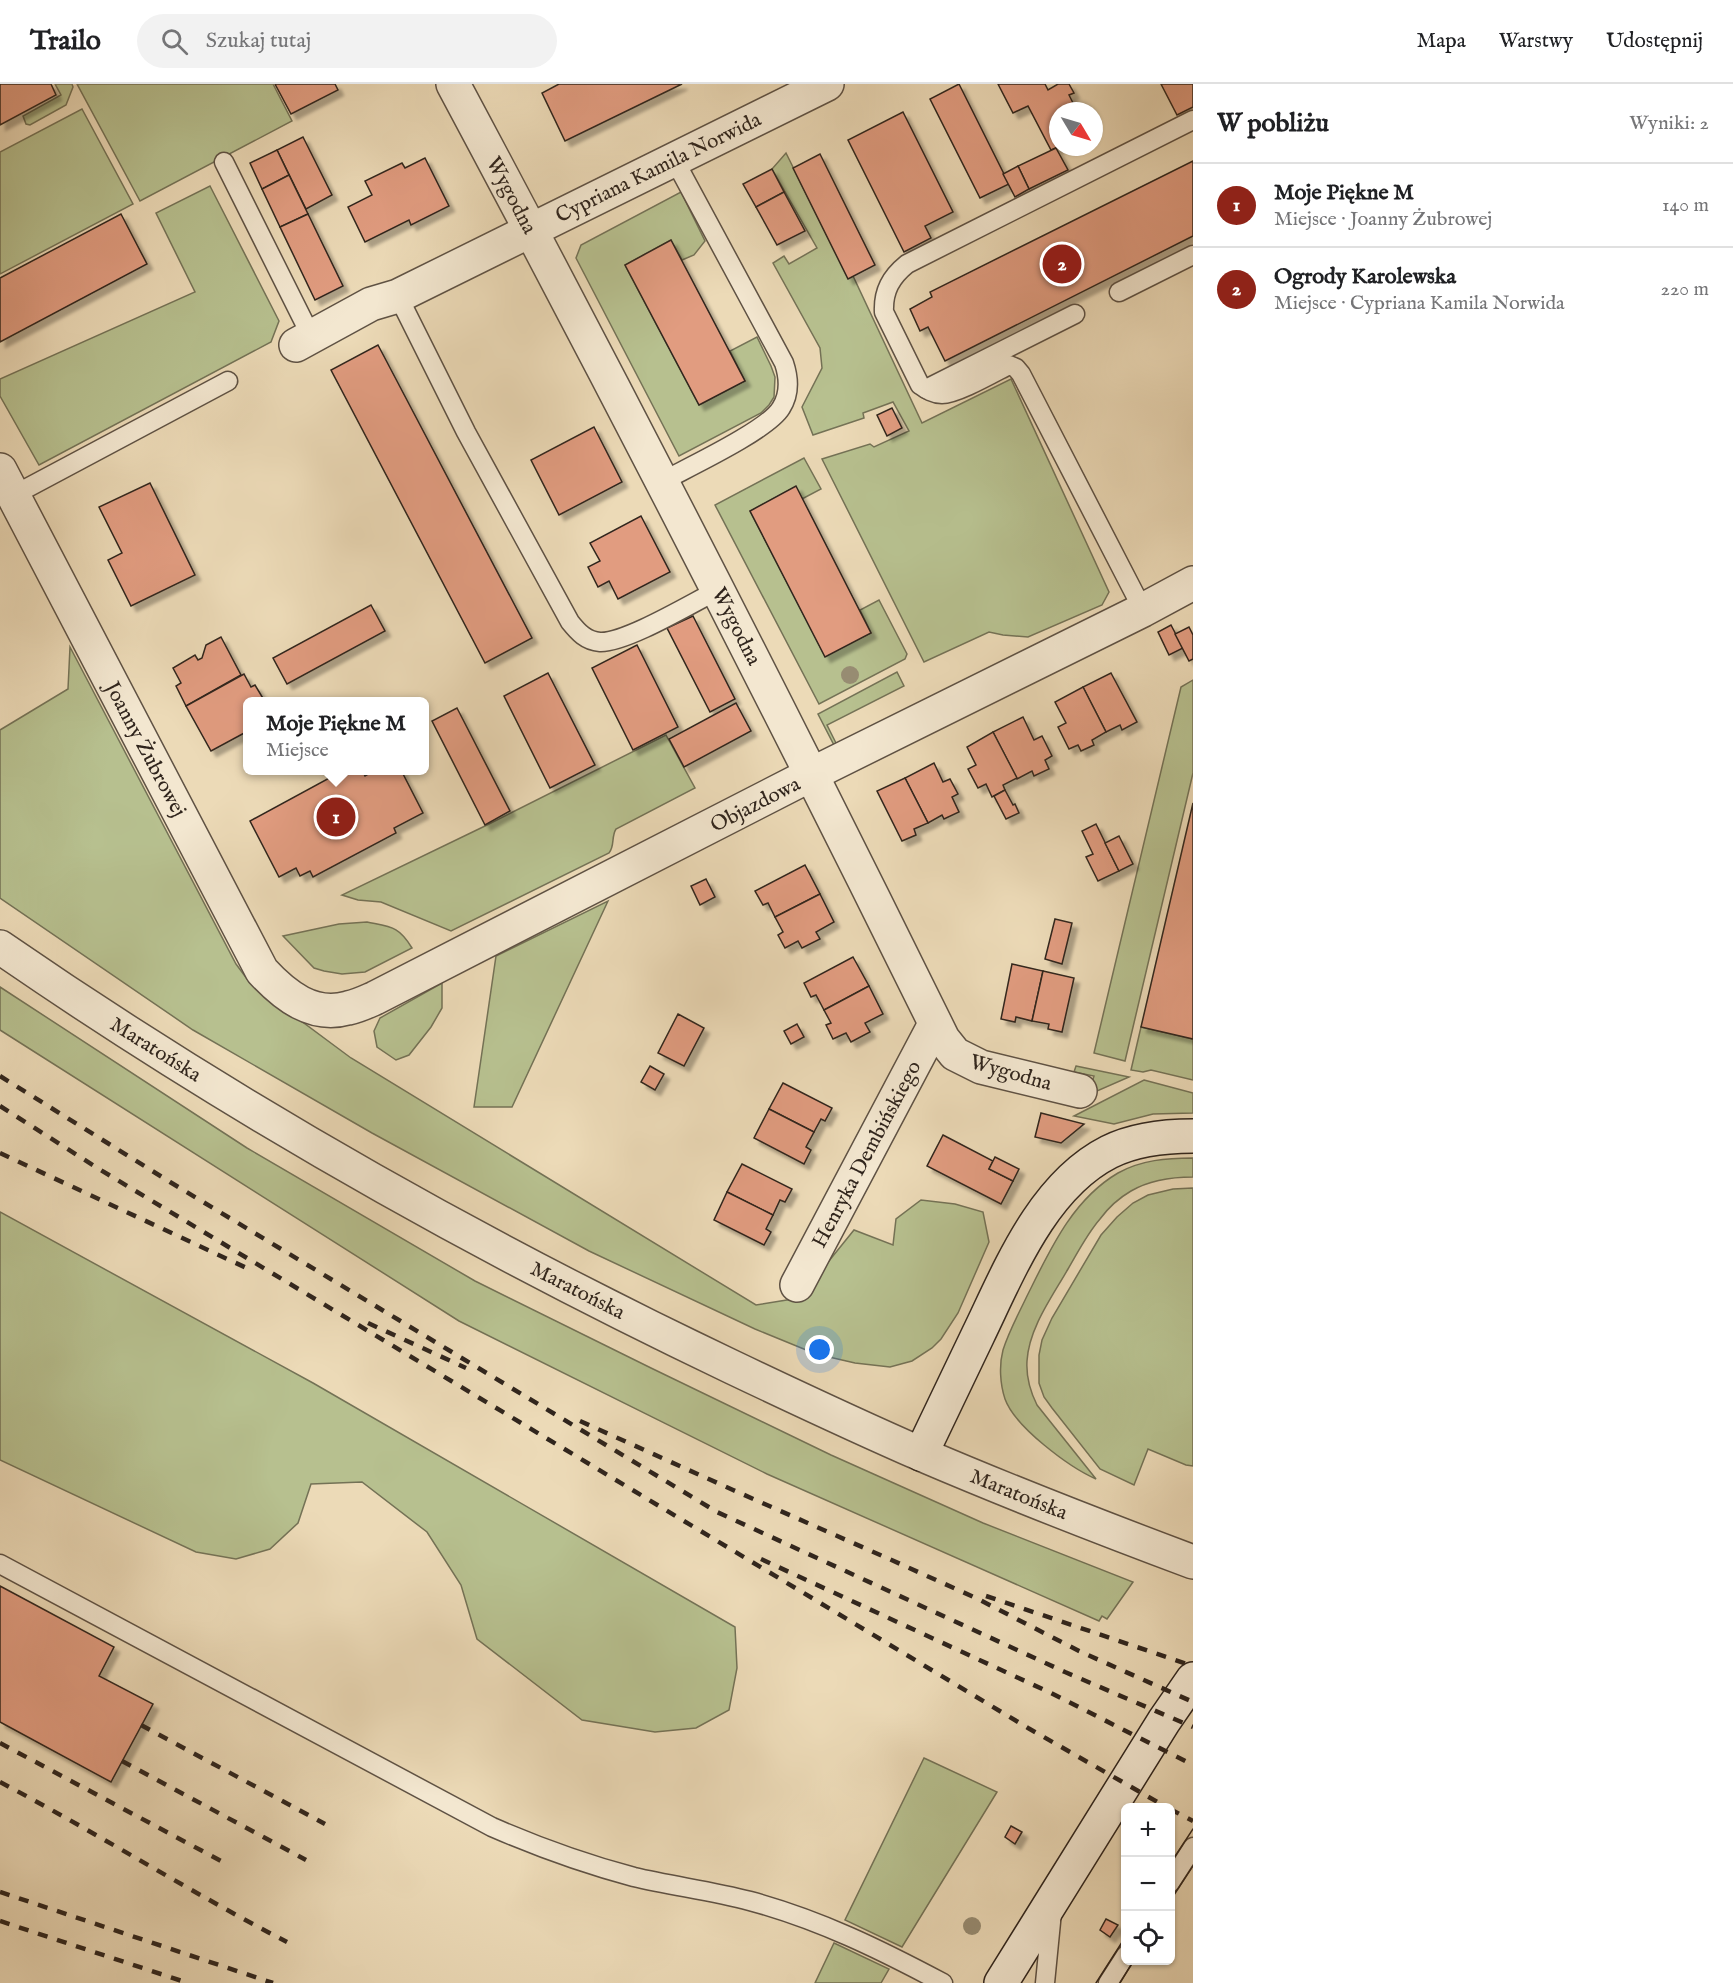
<!DOCTYPE html>
<html lang="pl">
<head>
<meta charset="utf-8">
<style>
  body { margin:0; font-family:"IM FELL English",serif; background:#f2f2f2; color:#202124 }
  .controls { position:absolute; right:18px; bottom:18px; display:grid; overflow:hidden; border-radius:9px; box-shadow:0 2px 4px #0004 }
  .controls button { width:54px; height:54px; display:grid; place-items:center; padding:0; border:0; border-bottom:2px solid #e0e0e0; background:#fff; color:#202124; font:30px sans-serif }
  .compass { position:absolute; left:1049px; top:18px; width:54px; height:54px; border-radius:50%; background:#fff; box-shadow:0 2px 4px #0004; rotate:128deg }
  .you { position:absolute; left:820px; top:1266px; width:21px; height:21px; margin:-15px; border:4px solid #fff; border-radius:50%; background:#1a73e8; box-shadow:0 0 0 9px #1a73e833 }
  .badge { display:grid; place-items:center; width:39px; height:39px; border-radius:50%; background:#8f2418; color:#fff; font-size:20px; font-weight:700 }
  .pin { position:absolute; translate:-50% -50%; border:3px solid #fff; box-shadow:0 2px 6px #0006 }
  .popup { position:absolute; left:243px; top:613px; width:186px; height:78px; box-sizing:border-box; display:grid; place-content:center; border-radius:9px; background:#fff; filter:drop-shadow(0 2px 4px #0005); font-size:20px; white-space:nowrap; color:#757577 }
  .popup b { font-size:22px; color:#202124 }
  .popup::after { content:''; position:absolute; left:50%; top:100%; margin-left:-12px; border:12px solid transparent; border-top-color:#fff }
  .list { margin:0; padding:0; list-style:none }
  h2 { display:flex; justify-content:space-between; align-items:center; height:78px; margin:0; padding:0 24px; font-size:26px }
  h2 small { font-size:20px; font-weight:400; color:#757577 }
  .list li { display:grid; grid-template-columns:39px 1fr auto; gap:18px; align-items:center; box-sizing:border-box; height:84px; padding:0 24px; border-top:2px solid #e0e0e0 }
  .list b { display:block; font-size:22px; white-space:nowrap }
  .list p { margin:0; font-size:20px; white-space:nowrap; color:#757577 }
  .list em { font-size:20px; font-style:normal; color:#757577 }
  .icon { flex:none; width:33px; height:33px; fill:none; stroke:currentColor; stroke-width:2; stroke-linecap:round; stroke-linejoin:round }
  .map { position:relative; flex:none; width:1193px; height:1899px; overflow:hidden }
  header { display:flex; align-items:center; gap:36px; box-sizing:border-box; height:84px; padding:0 30px; background:#fff; border-bottom:2px solid #e0e0e0 }
  header strong { font-size:28px }
  nav { display:flex; gap:33px; margin-inline-start:auto; font-size:21px }
  .search { width:420px; height:54px; background:#f2f2f2; display:flex; align-items:center; gap:15px; box-sizing:border-box; padding:0 21px; border-radius:33px; color:#757577; font-size:22px }
  main { display:flex }
  aside { flex:1; background:#fff }
  .map>svg:first-child { display:block }
  .green { fill:#b7c08f; stroke:#747256; stroke-width:1.5 }
  .building { fill:#e19c80; stroke:#30251d; stroke-width:1.5; filter:url(#shadow) }
  .lines { fill:none; stroke-linecap:round; stroke-linejoin:round }
  .service-casing { stroke:#5f5244; stroke-width:21 }
  .minor-casing { stroke:#5f5244; stroke-width:36 }
  .tertiary-casing { stroke:#5f5244; stroke-width:36 }
  .secondary-casing { stroke:#30251d; stroke-width:36 }
  .service { stroke:#f3e7d0; stroke-width:18 }
  .minor { stroke:#f3e7d0; stroke-width:33 }
  .tertiary { stroke:#f3e7d0; stroke-width:33 }
  .secondary { stroke:#f3e7d0; stroke-width:33 }
  .tram { stroke:#30251d; stroke-width:1.5 }
  .rail { stroke:#30251d; stroke-width:4.5; stroke-dasharray:10 10; stroke-linecap:butt }
  .tree { fill:#978c72 }
  .labels { text-anchor:middle; stroke-width:5; stroke-linejoin:round; paint-order:stroke }
  .street-label { font-size:21px; fill:#30251d; stroke:#f3e7d0 }
</style>
</head>
<body>
<header>
<strong>Trailo</strong>
<div class="search"><svg class="icon" aria-label="search" viewBox="0 0 24 24"><circle cx="10" cy="10" r="6"/><path d="M15 15l6 6"/></svg>Szukaj tutaj</div>
<nav><a>Mapa</a><a>Warstwy</a><a>Udostępnij</a></nav>
</header>
<main>
<div class="map">
<svg width="1193" height="1899" viewBox="0 0 1193 1899">
  <defs>
    <filter id="shadow"><feDropShadow dx="5.5" dy="5.5" stdDeviation="1.5" flood-color="#0004"/></filter>
  </defs>
  <rect width="100%" height="100%" fill="#ecdab7"/>
  <filter id="stains"><feTurbulence type="fractalNoise" baseFrequency=".00333" numOctaves="4"/><feColorMatrix values="0 0 0 0 .2 0 0 0 0 .09 0 0 0 0 .02 0 0 0 .5 -.17"/></filter>
  <radialGradient id="worn" r=".72"><stop offset=".6" stop-color="#630" stop-opacity="0"/><stop offset="1" stop-color="#630" stop-opacity=".3"/></radialGradient>
  <g class="green">
    <path d="M55,0H72L73,3L66,21L30,41L26,40L23,32L61,11Z"/>
    <path d="M77,0H273L292,37L140,117Z"/>
    <path d="M82,25L133,120L0,190V68Z"/>
    <path d="M786,69L848,194L853,192L922,339L1011,295L1109,508L1102,521L1028,553L1003,551L989,548L924,578L822,375L870,360L874,363L909,347L893,318L863,329L864,334L813,351L802,323L822,284L820,264L773,179L784,172L789,180L817,164L772,85Z"/>
    <path d="M210,102L279,237L271,258L39,381L0,312V295L195,208L156,129Z"/>
    <path d="M681,108L705,157L694,171L682,176L671,156L625,181L699,321L745,297L730,267L757,253L771,282L775,293L774,313L769,321L761,329L679,372L576,174L581,161Z"/>
    <path d="M804,374L821,405L802,415L795,403L750,427L825,572L871,549L860,526L879,516L907,570L905,575L819,620L715,421Z"/>
    <path d="M70,563L236,880L250,899L351,974L756,1221L799,1214L854,1146L893,1161L896,1135L921,1116L955,1120L983,1128L989,1158L958,1229L941,1255L932,1264L912,1277L890,1283L855,1279L816,1270L755,1245L589,1167L372,1049L193,946L0,814V646L68,605Z"/>
    <path d="M897,588L904,602L827,641L838,663L836,665L818,630Z"/>
    <path d="M1193,596V689L1125,977L1094,969L1181,603Z"/>
    <path d="M666,651L695,704L616,745C611,753 615,762 609,769L451,847L381,818L358,816L342,811L485,742Z"/>
    <path d="M608,817L512,1023H474L496,872Z"/>
    <path d="M367,838C391,843 399,842 412,864L365,888L342,890L324,887L314,884L283,852L339,840Z"/>
    <path d="M442,899V924L431,943L409,971L396,976L377,963L374,947L380,934Z"/>
    <path d="M0,903L247,1064L475,1197L651,1284L831,1371L983,1439L1133,1498L1107,1535L1102,1532L1099,1537L767,1390L459,1237L0,946Z"/>
    <path d="M1141,943L1193,955V996L1151,986L1143,988L1131,986Z"/>
    <path d="M1076,982L1129,993L1088,1011L1094,992L1074,988Z"/>
    <path d="M1144,996L1193,1009V1029L1153,1030L1114,1040L1074,1032Z"/>
    <path d="M1193,1074V1093C1172,1093 1150,1096 1131,1107C1119,1114 1108,1124 1100,1135C1087,1150 1078,1168 1068,1185C1052,1213 1029,1244 1027,1277C1026,1293 1030,1307 1037,1321L1096,1395C1069,1383 1015,1343 1005,1315C1000,1300 999,1281 1003,1266C1009,1247 1019,1229 1027,1212C1050,1166 1072,1116 1118,1089C1141,1076 1167,1074 1193,1074Z"/>
    <path d="M1193,1104V1382L1186,1381L1148,1365L1134,1401L1100,1385L1052,1324L1044,1313L1039,1299V1271L1042,1256L1052,1234L1101,1151L1117,1133L1133,1119L1148,1111L1173,1105Z"/>
    <path d="M0,1128L313,1299L735,1543L737,1584L729,1626L696,1644L655,1648L582,1636L477,1555L461,1501L427,1448L362,1398L311,1400L298,1439L270,1465L236,1475L196,1468L0,1376Z"/>
    <path d="M924,1674L997,1708L902,1863L845,1836Z"/>
    <path d="M834,1859L889,1885L881,1899H815Z"/>
  </g>
  <g class="building">
    <path d="M0,0H51L56,11L0,41Z"/>
    <path d="M275,0H335L338,6L291,30Z"/>
    <path d="M559,0H682L565,57L542,9Z"/>
    <path d="M959,0L1009,100L980,114L930,15Z"/>
    <path d="M998,0H1045L1048,6L1058,0H1069L1074,9L1069,11L1077,27H1058V63L1051,66L1028,22L1013,29Z"/>
    <path d="M1161,0H1193V23L1177,31Z"/>
    <path d="M903,28L953,128L925,142L931,154L904,168L848,56Z"/>
    <path d="M303,53L332,111L306,125L277,66Z"/>
    <path d="M1056,64L1068,86L1029,105L1018,82Z"/>
    <path d="M277,66L289,91L262,105L250,79Z"/>
    <path d="M820,70L875,181L848,195L793,84Z"/>
    <path d="M425,74L449,122L411,141L409,136L365,158L348,123L372,111L365,97L402,79L405,84Z"/>
    <path d="M1193,77V152L945,277L928,243L920,247L910,225L932,213L930,208Z"/>
    <path d="M1018,82L1029,105L1015,113L1003,90Z"/>
    <path d="M772,85L784,108L756,123L743,100Z"/>
    <path d="M289,91L308,130L280,143L262,105Z"/>
    <path d="M784,108L805,147L777,161L756,123Z"/>
    <path d="M121,130L147,180L0,258V194Z"/>
    <path d="M308,130L343,202L315,216L280,143Z"/>
    <path d="M671,156L745,297L699,321L625,181Z"/>
    <path d="M378,261L532,554L485,579L331,286Z"/>
    <path d="M892,324L902,344L887,352L877,331Z"/>
    <path d="M594,343L622,398L559,431L531,376Z"/>
    <path d="M150,399L195,491L131,522L108,476L122,469L99,423Z"/>
    <path d="M796,402L871,549L825,573L750,427Z"/>
    <path d="M641,432L670,488L618,515L609,497L598,503L588,483L600,477L590,459Z"/>
    <path d="M371,521L385,547L287,600L273,574Z"/>
    <path d="M693,532L735,615L710,628L667,544Z"/>
    <path d="M1171,541L1183,564L1169,571L1158,548Z"/>
    <path d="M1189,543L1193,551V575L1189,577L1175,550Z"/>
    <path d="M221,553L241,591L186,622L176,602L181,599L173,584L195,571L198,576L202,574L206,561Z"/>
    <path d="M637,561L678,643L633,666L592,584Z"/>
    <path d="M548,589L595,681L550,704L504,612Z"/>
    <path d="M1111,589L1137,638L1122,646L1120,641L1106,648L1083,603Z"/>
    <path d="M244,590L251,603L255,601L264,616L248,618V647L211,667L186,622Z"/>
    <path d="M1083,603L1106,648L1092,656L1094,661L1081,667L1078,661L1069,665L1058,643L1066,639L1055,618Z"/>
    <path d="M736,619L751,647L684,683L669,655Z"/>
    <path d="M457,624L510,727L485,741L432,637Z"/>
    <path d="M1023,633L1034,656L1042,652L1052,672L1045,676L1049,685L1034,692L1032,687L1017,695L993,648Z"/>
    <path d="M993,648L1017,694L1003,701L1005,706L992,713L986,700L978,704L968,685L976,681L967,663Z"/>
    <path d="M934,679L943,698L950,695L958,710L952,713L959,728L944,735L942,731L928,739L905,694Z"/>
    <path d="M344,686H362L365,692L375,686H401L423,729L394,744L396,749L313,793L310,787L300,792L296,784L279,793L250,737Z"/>
    <path d="M905,694L928,739L914,745L916,751L902,757L877,707Z"/>
    <path d="M1005,706L1013,721L1015,720L1019,729L1006,735L994,712Z"/>
    <path d="M1193,719V955L1141,943Z"/>
    <path d="M1096,740L1119,787L1098,797L1086,773L1093,770L1082,747Z"/>
    <path d="M1119,752L1133,780L1119,787L1105,759Z"/>
    <path d="M805,781L820,810L775,833L768,819L763,821L755,807Z"/>
    <path d="M706,795L715,813L700,821L691,802Z"/>
    <path d="M820,810L834,838L816,848L820,855L802,864L798,857L785,864L778,851L783,848L775,833Z"/>
    <path d="M1055,835L1072,839L1062,880L1045,875Z"/>
    <path d="M853,873L869,902L824,926L816,911L811,913L804,899Z"/>
    <path d="M1012,880L1043,887L1032,937L1016,933L1015,938L1001,935Z"/>
    <path d="M1043,887L1074,894L1062,948L1048,945L1049,940L1032,937Z"/>
    <path d="M869,902L883,930L865,939L870,948L851,958L846,949L833,955L826,941L831,939L824,926Z"/>
    <path d="M678,930L704,944L684,982L658,969Z"/>
    <path d="M797,940L804,953L791,960L784,947Z"/>
    <path d="M650,982L664,990L655,1006L641,998Z"/>
    <path d="M783,999L832,1024L825,1037L821,1035L814,1048L769,1025Z"/>
    <path d="M769,1025L814,1048L806,1063L811,1066L804,1080L754,1054Z"/>
    <path d="M1041,1029L1084,1040L1061,1059L1035,1053Z"/>
    <path d="M943,1051L993,1077L989,1085L1013,1097L1001,1120L927,1082Z"/>
    <path d="M995,1073L1019,1085L1013,1097L989,1085Z"/>
    <path d="M742,1080L792,1105L785,1118L780,1116L773,1131L727,1108Z"/>
    <path d="M727,1108L773,1131L766,1145L771,1148L764,1161L714,1136Z"/>
    <path d="M0,1502L114,1563L99,1592L153,1620L111,1698L0,1638Z"/>
    <path d="M1011,1742L1022,1748L1015,1760L1005,1753Z"/>
    <path d="M1106,1835L1118,1841L1110,1853L1100,1846Z"/>
  </g>
  <g class="lines">
    <defs>
      <g id="service">
        <path d="M224,78L311,252"/>
        <path d="M1119,208L1193,171"/>
        <path d="M398,212L466,348L570,538C578,548 586,557 600,558C626,559 692,519 718,506"/>
        <path d="M926,305L1075,230"/>
        <path d="M663,397C689,383 768,346 781,324C790,310 789,294 784,279L675,77"/>
        <path d="M14,411L228,297"/>
        <path d="M1143,526L1021,290L1016,284L1009,281C995,288 957,310 942,310C933,310 926,305 920,301L884,228C883,207 891,193 907,180L1193,36"/>
        <path d="M0,1480L492,1743C538,1763 585,1780 634,1793C672,1802 712,1807 750,1817C820,1836 879,1865 943,1899"/>
        <path d="M1170,1799L1193,1763"/>
        <path d="M1045,1899L1052,1828"/>
        <path d="M1108,1899L1126,1871"/>
      </g>
      <g id="minor">
        <path d="M453,0C622,316 785,634 943,955L955,970L981,983L1080,1007"/>
        <path d="M296,261L371,220L398,212L827,0"/>
        <path d="M0,386L262,887C285,912 313,934 348,924C358,922 366,918 375,914L812,690L1143,526L1193,499"/>
        <path d="M797,1201L935,940"/>
      </g>
      <path id="tertiary" d="M0,863C232,1023 478,1162 732,1283C795,1313 859,1343 923,1371C1012,1409 1102,1444 1193,1478"/>
      <g id="secondary">
        <path d="M921,1370C940,1330 959,1290 978,1251C1009,1187 1042,1102 1109,1068C1135,1055 1164,1052 1193,1052"/>
        <path d="M1001,1899L1164,1637L1193,1595"/>
      </g>
    </defs>
    <use href="#service" class="service-casing"/>
    <use href="#minor" class="minor-casing"/>
    <use href="#tertiary" class="tertiary-casing"/>
    <use href="#secondary" class="secondary-casing"/>
    <use href="#service" class="service"/>
    <use href="#minor" class="minor"/>
    <use href="#tertiary" class="tertiary"/>
    <use href="#secondary" class="secondary"/>
    <g class="tram">
      <path d="M1170,1780L1193,1745"/>
      <path d="M1170,1817L1193,1782"/>
      <path d="M1096,1899L1126,1852"/>
      <path d="M1120,1899L1134,1876"/>
    </g>
    <g class="rail">
      <path d="M0,992L170,1098L717,1428L1065,1588L1193,1643"/>
      <path d="M0,1022L99,1085L1028,1644L1168,1724"/>
      <path d="M0,1069L253,1187"/>
      <path d="M368,1239L466,1284"/>
      <path d="M580,1337L733,1406L887,1474L976,1514L1079,1567L1193,1618"/>
      <path d="M761,1475L1051,1609L1193,1681"/>
      <path d="M986,1512L1193,1582"/>
      <path d="M141,1641L325,1740"/>
      <path d="M0,1659L221,1777"/>
      <path d="M122,1677L306,1776"/>
      <path d="M0,1698C97,1749 190,1808 287,1858"/>
      <path d="M1170,1725L1193,1737"/>
      <path d="M0,1808L273,1899"/>
      <path d="M0,1837L188,1899"/>
    </g>
  </g>
  <g class="tree">
    <circle cx="850" cy="591" r="9"/>
    <circle cx="972" cy="1842" r="9"/>
  </g>
  <g class="labels">
    <g class="street-label">
      <text transform="translate(658 83) rotate(-26)" y="7">Cypriana Kamila Norwida</text>
      <text transform="translate(512 111) rotate(62)" y="7">Wygodna</text>
      <text transform="translate(737 542) rotate(63)" y="7">Wygodna</text>
      <text transform="translate(146 665) rotate(62)" y="7">Joanny Żubrowej</text>
      <text transform="translate(755 720) rotate(-27)" y="7">Objazdowa</text>
      <text transform="translate(156 965) rotate(32)" y="7">Maratońska</text>
      <text transform="translate(1011 988) rotate(16)" y="7">Wygodna</text>
      <text transform="translate(866 1070) rotate(-62)" y="7">Henryka Dembińskiego</text>
      <text transform="translate(578 1206) rotate(27)" y="7">Maratońska</text>
      <text transform="translate(1019 1410) rotate(22)" y="7">Maratońska</text>
    </g>
  </g>
  <rect width="100%" height="100%" filter="url(#stains)"/>
  <rect width="100%" height="100%" fill="url(#worn)"/>
</svg>
<div class="controls">
<button>+</button>
<button>−</button>
<button><svg class="icon" aria-label="locate" viewBox="0 0 24 24"><circle cx="12" cy="12" r="6"/><path d="M12 2v4M12 18v4M2 12h4M18 12h4"/></svg></button>
</div>
<svg class="compass" viewBox="-18 -18 36 36"><path d="M0-13l5 13h-10z" fill="#e53935"/><path d="M0 13l5-13h-10z" fill="#757577"/></svg>
<div class="you"></div>
<div class="pin badge" style="left:336px;top:733px">1</div>
<div class="popup"><b>Moje Piękne M</b>Miejsce</div>
<div class="pin badge" style="left:1062px;top:180px">2</div>
</div>
<aside>
<h2>W pobliżu<small>Wyniki: 2</small></h2>
<ul class="list">
<li><span class="badge">1</span><div><b>Moje Piękne M</b><p>Miejsce · Joanny Żubrowej</p></div><em>140 m</em></li>
<li><span class="badge">2</span><div><b>Ogrody Karolewska</b><p>Miejsce · Cypriana Kamila Norwida</p></div><em>220 m</em></li>
</ul>
</aside>
</main>
</body>
</html>
